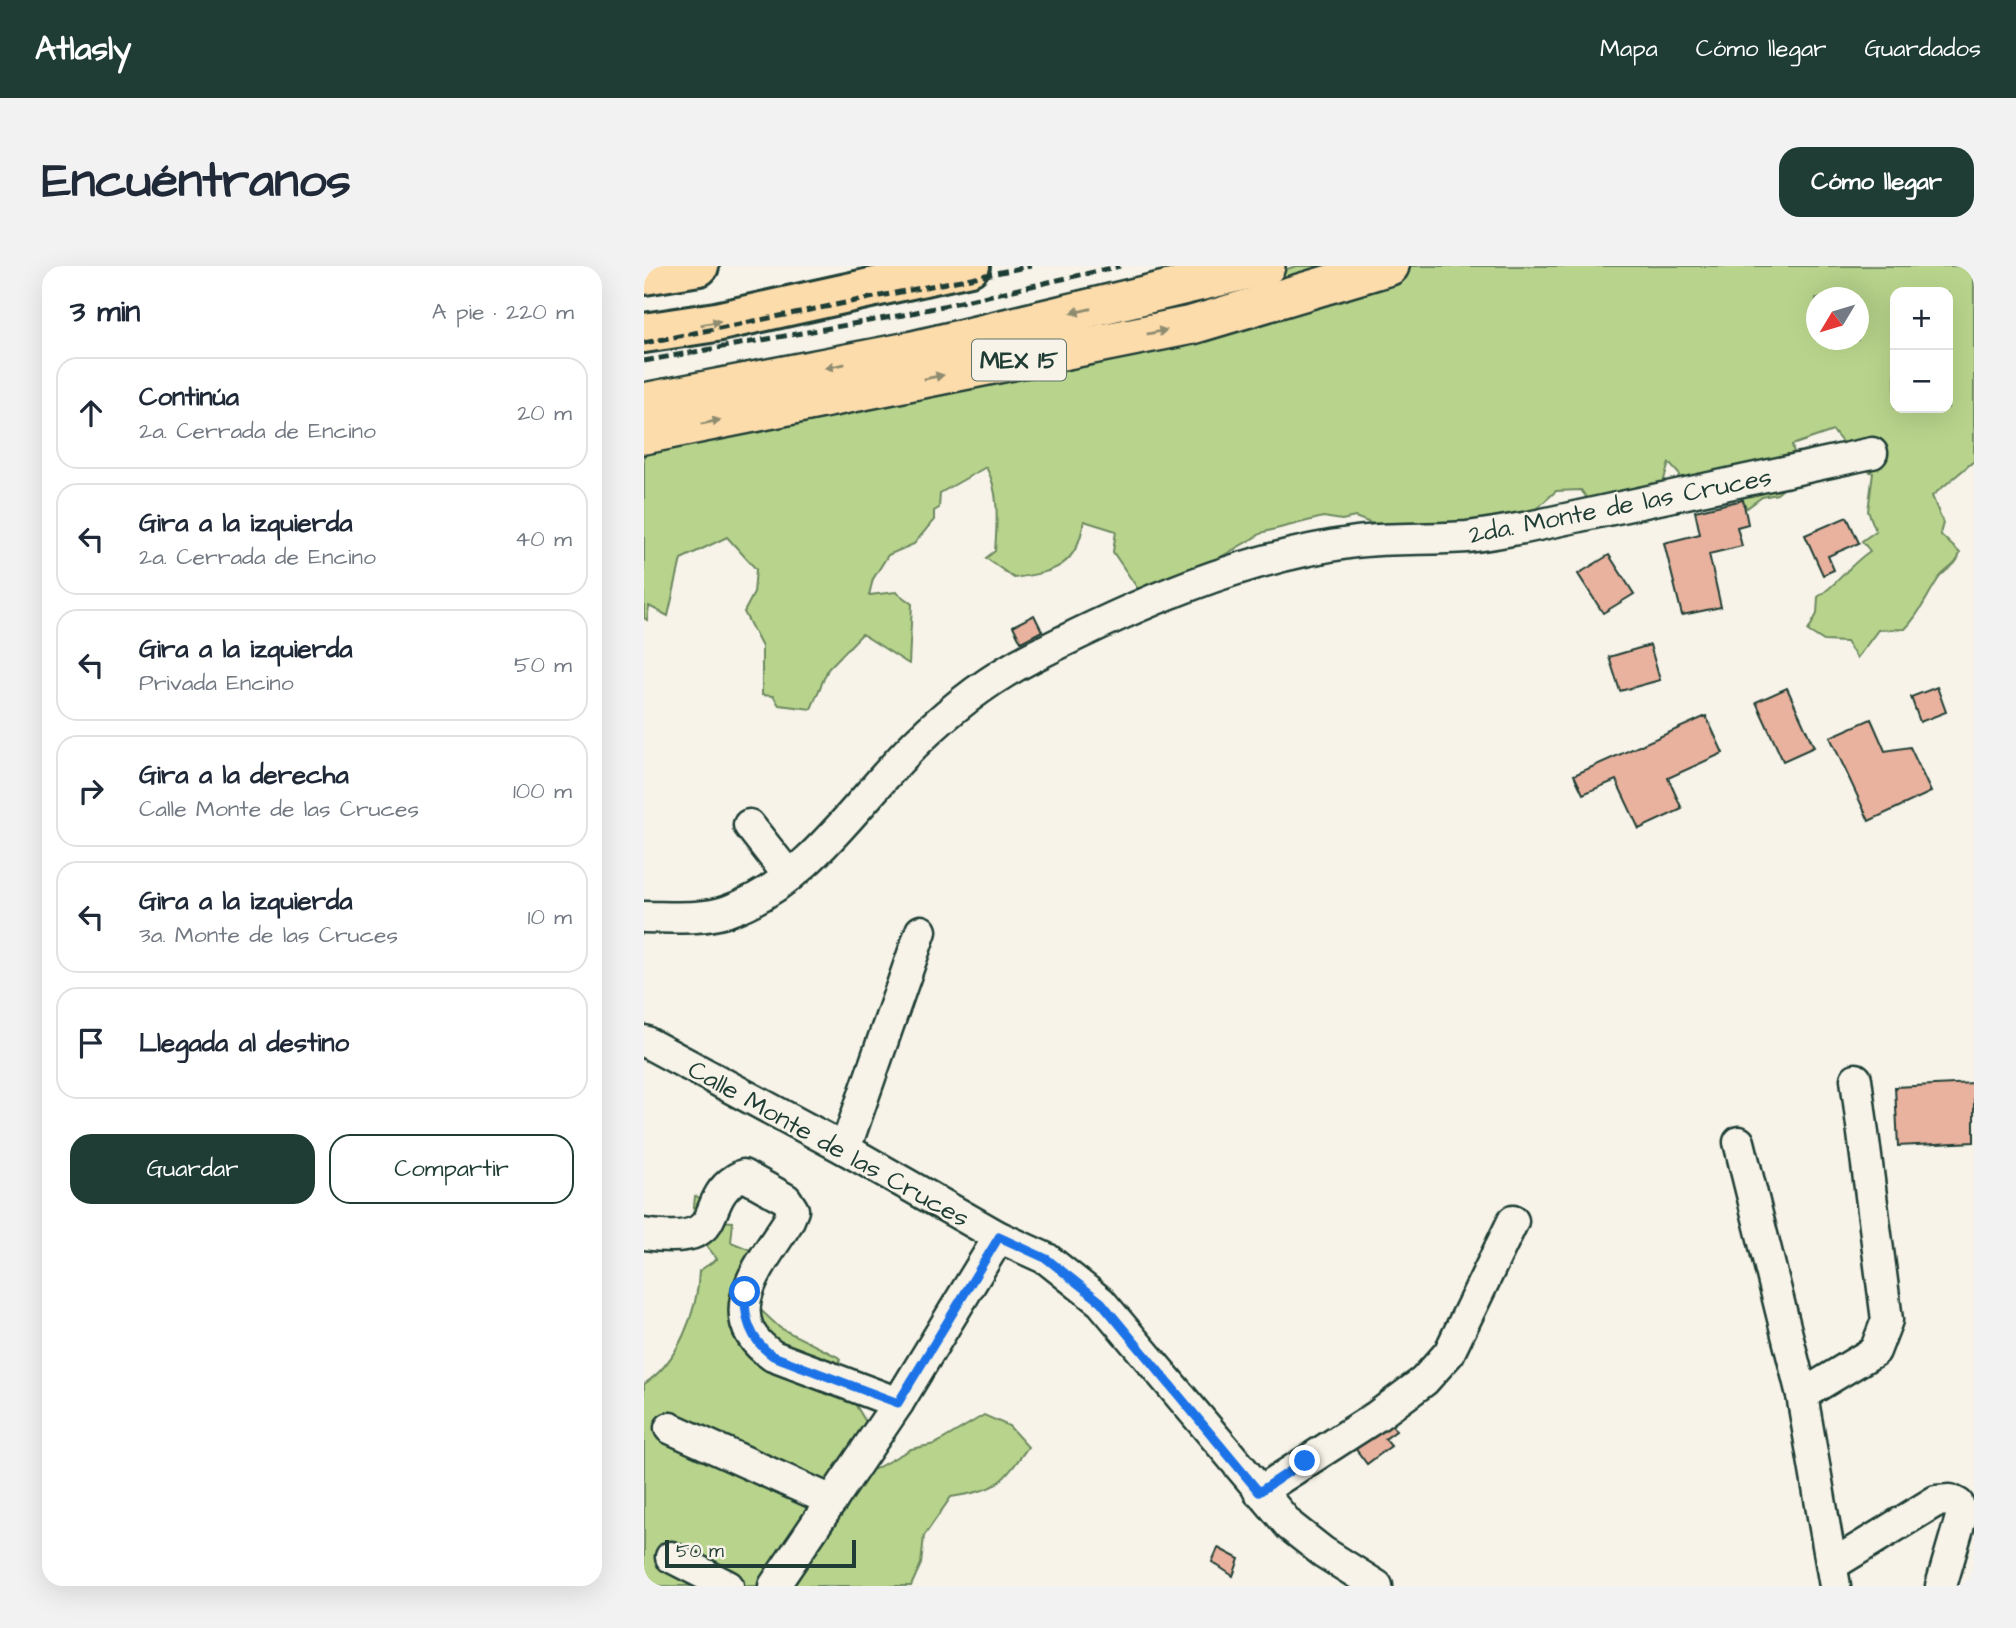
<!DOCTYPE html>
<html lang="es">
<head>
<meta charset="utf-8">
<style>
  body { margin:0; font-family:"Architects Daughter",sans-serif; background:#f2f2f3; color:#1f2937 }
  .controls { position:absolute; right:21px; top:21px; display:grid; overflow:hidden; border-radius:14px; box-shadow:0 7px 28px #0002 }
  .controls button { width:63px; height:63px; display:grid; place-items:center; padding:0; border:0; border-bottom:2px solid #e0e1e3; background:#fff; color:#1f2937; font:35px sans-serif }
  .compass { position:absolute; left:1162px; top:21px; width:63px; height:63px; border-radius:50%; background:#fff; box-shadow:0 7px 28px #0002; rotate:232deg }
  .scale { position:absolute; left:21px; bottom:18px; width:191px; box-sizing:border-box; padding-left:7px; border:4px solid #1f3d34; border-top:0; font-size:19px; line-height:24px; white-space:nowrap; color:#1f3d34; -webkit-text-stroke:5px #f7f3e8; paint-order:stroke }
  .stop { position:absolute; width:21px; height:21px; margin:-16px; border:5px solid #1a73e8; border-radius:50%; background:#fff }
  .stop.end { background:#1a73e8; border-color:#fff; box-shadow:0 2px 7px #0008 }
  .list { margin:0; padding:0; list-style:none }
  h2 { display:flex; justify-content:space-between; align-items:center; height:91px; margin:0; padding:0 28px; font-size:30px }
  h2 small { font-size:23px; font-weight:400; color:#747a83 }
  .list li { display:grid; grid-template-columns:46px 1fr auto; gap:21px; align-items:center; box-sizing:border-box; height:112px; margin:0 14px 14px; padding:0 14px; border:2px solid #e0e1e3; border-radius:21px }
  .list b { display:block; font-size:26px; white-space:nowrap }
  .list p { margin:0; font-size:23px; white-space:nowrap; color:#747a83 }
  .list em { font-size:23px; font-style:normal; color:#747a83 }
  .actions { display:flex; gap:14px; padding:21px 28px }
  .actions a { flex:1; padding:16px 0; border:2px solid #1f3d34; border-radius:21px; text-align:center; font-size:24px; color:#1f3d34 }
  .actions .main { background:#1f3d34; color:#fff }
  .icon { flex:none; width:38px; height:38px; fill:none; stroke:currentColor; stroke-width:2; stroke-linecap:round; stroke-linejoin:round }
  .map { position:relative; flex:none; width:1330px; height:1320px; overflow:hidden; border-radius:21px }
  header { display:flex; align-items:center; gap:42px; box-sizing:border-box; height:98px; padding:0 35px; background:#1f3d34; color:#fff }
  header strong { font-size:33px }
  nav { display:flex; gap:38px; margin-inline-start:auto; font-size:24px }
  .intro { display:flex; align-items:center; justify-content:space-between; box-sizing:border-box; height:168px; padding:0 42px }
  h1 { margin:0; font-size:49px }
  .button { padding:18px 32px; border-radius:21px; background:#1f3d34; color:#fff; font-size:24px; font-weight:700 }
  main { display:flex; gap:42px; padding:0 42px }
  aside { flex:1; background:#fff; border-radius:21px; box-shadow:0 7px 28px #0002 }
  .map>svg:first-child { display:block }
  .green { fill:#b8d48c; stroke:#6c8860; stroke-width:2; fill-rule:evenodd }
  .building { fill:#e9b29e; stroke:#1f3d34; stroke-width:2 }
  .lines { fill:none; stroke-linecap:round; stroke-linejoin:round }
  .minor-casing { stroke:#1f3d34; stroke-width:35 }
  .major-casing { stroke:#1f3d34; stroke-width:42 }
  .highway-casing { stroke:#1f3d34; stroke-width:44 }
  .minor { stroke:#f7f3e8; stroke-width:30 }
  .major { stroke:#fddcac; stroke-width:37 }
  .highway { stroke:#fddcac; stroke-width:38 }
  .rail { stroke:#1f3d34; stroke-width:5; stroke-dasharray:10 5; stroke-linecap:butt }
  .oneway { fill:#8e8c70 }
  .route { stroke:#1a73e8; stroke-width:9 }
  .labels { text-anchor:middle; stroke-width:5; stroke-linejoin:round; paint-order:stroke }
  .shield { fill:#f7f3e8; stroke:#60746a; stroke-width:2 }
  .shield-label { font-size:24px; font-weight:bold; fill:#1f3d34 }
  .street-label { font-size:26px; fill:#1f3d34; stroke:#f7f3e8 }
</style>
</head>
<body>
<header>
<strong>Atlasly</strong>
<nav><a>Mapa</a><a>Cómo llegar</a><a>Guardados</a></nav>
</header>
<div class="intro"><h1>Encuéntranos</h1><a class="button">Cómo llegar</a></div>
<main>
<aside>
<h2>3 min<small>A pie · 220 m</small></h2>
<ul class="list">
<li><svg class="icon" aria-label="ahead" viewBox="0 0 24 24"><path d="M12 20V5M6 11l6-6 6 6"/></svg><div><b>Continúa</b><p>2a. Cerrada de Encino</p></div><em>20 m</em></li>
<li><svg class="icon" aria-label="left" viewBox="0 0 24 24"><path d="M17 20v-9H6M10 6l-5 5 5 5"/></svg><div><b>Gira a la izquierda</b><p>2a. Cerrada de Encino</p></div><em>40 m</em></li>
<li><svg class="icon" aria-label="left" viewBox="0 0 24 24"><path d="M17 20v-9H6M10 6l-5 5 5 5"/></svg><div><b>Gira a la izquierda</b><p>Privada Encino</p></div><em>50 m</em></li>
<li><svg class="icon" aria-label="right" viewBox="0 0 24 24"><path d="M7 20v-9h11M14 6l5 5-5 5"/></svg><div><b>Gira a la derecha</b><p>Calle Monte de las Cruces</p></div><em>100 m</em></li>
<li><svg class="icon" aria-label="left" viewBox="0 0 24 24"><path d="M17 20v-9H6M10 6l-5 5 5 5"/></svg><div><b>Gira a la izquierda</b><p>3a. Monte de las Cruces</p></div><em>10 m</em></li>
<li><svg class="icon" aria-label="arrive" viewBox="0 0 24 24"><path d="M6 21V4h12l-3 4 3 4H6"/></svg><div><b>Llegada al destino</b></div></li>
</ul>
<div class="actions"><a class="main">Guardar</a><a>Compartir</a></div>
</aside>
<div class="map">
<svg width="1330" height="1320" viewBox="0 0 1330 1320">
  <rect width="100%" height="100%" fill="#f7f3e8"/>
  <filter id="ink" filterUnits="userSpaceOnUse"><feTurbulence type="fractalNoise" baseFrequency=".0143" numOctaves="2"/><feDisplacementMap in="SourceGraphic" scale="14" xChannelSelector="R" yChannelSelector="G"/><feConvolveMatrix kernelMatrix="1 2 1 2 8 2 1 2 1" color-interpolation-filters="sRGB"/></filter>
  <g filter="url(#ink)">
    <g class="green">
      <path d="M652,0H1330V195L1288,230L1299,257L1296,268L1316,287C1313,300 1303,302 1295,312C1283,329 1277,347 1261,363L1234,364L1213,392L1202,376L1180,375L1164,365L1173,348L1174,331C1196,316 1205,299 1226,285L1218,275L1232,265L1224,245L1229,207L1207,197L1201,180L1189,165L1148,179L1156,209L1133,228L1118,231L1103,242L1094,228L1033,217L1035,208L1025,197L1017,223L949,240L937,224L912,225L859,273L810,256L791,261L732,259L711,251L698,254L679,251L620,266L532,317L494,323L469,286L472,265L440,255C433,300 412,306 370,312L342,292L351,285C353,257 356,226 342,201L296,227L295,242L290,245V254L270,278L244,289L229,313L225,329L252,326L268,338L265,398L218,368L184,403L167,443L135,439L129,430L118,429V381L100,346L110,327L112,303L83,271L37,293L24,350L5,340L3,354L0,352V152L434,53L464,58L502,50ZM1251,26H1304V142H1251ZM1172,32H1214V74H1172Z"/>
      <path d="M51,930L60,933L73,955L89,956L87,976L109,985L107,1035L136,1062L196,1092L193,1108L228,1166L224,1193L231,1203L267,1183L291,1178L340,1149L365,1160L384,1181C356,1219 355,1223 307,1231L280,1270L277,1298L267,1320H0V1118C34,1097 54,1044 55,1005L73,993L48,961Z"/>
    </g>
    <g class="building">
      <path d="M1099,234L1104,258L1093,261L1098,280L1065,288L1077,341L1038,349L1020,277L1056,268L1051,245Z"/>
      <path d="M1203,251L1215,277L1184,290L1190,304L1179,309L1161,269Z"/>
      <path d="M965,289L990,328L959,347L934,308Z"/>
      <path d="M390,349L398,365L377,376L369,360Z"/>
      <path d="M1006,379L1016,414L976,425L965,391Z"/>
      <path d="M1293,421L1302,446L1276,456L1267,431Z"/>
      <path d="M1143,422L1170,481L1139,495L1112,436Z"/>
      <path d="M1062,450L1079,487L1024,512L1038,543L995,563L972,514L939,528L930,509Z"/>
      <path d="M1227,453L1241,485L1266,481L1287,526L1225,555L1186,471Z"/>
      <path d="M1330,817V876L1254,880L1251,821Z"/>
      <path d="M742,1152L752,1165L741,1173L747,1180L723,1198L708,1178Z"/>
      <path d="M574,1282L595,1293L589,1310L568,1296Z"/>
    </g>
    <g class="lines">
      <defs>
        <g id="minor">
          <path d="M105,559L145,610"/>
          <path d="M0,651C26,651 60,654 84,645C166,616 215,532 275,474C310,440 346,412 390,390C492,338 598,291 712,276C748,271 786,274 823,271C842,269 861,265 880,262L1228,187"/>
          <path d="M0,775L201,883L355,971L403,993L457,1036L646,1260L679,1286L733,1320"/>
          <path d="M1095,876L1158,1129L1191,1320"/>
          <path d="M201,883L277,665"/>
          <path d="M0,968C93,981 48,933 99,909L142,933L149,944L144,956C117,999 70,1050 129,1090L254,1137"/>
          <path d="M1158,1129L1231,1085L1243,1054L1212,813"/>
          <path d="M26,1162L188,1235"/>
          <path d="M615,1226L733,1150L780,1115L805,1087L869,955"/>
          <path d="M27,1291L84,1320"/>
          <path d="M1188,1299L1292,1235L1306,1234L1314,1238L1318,1248L1297,1320"/>
          <path d="M130,1320L254,1137L355,971"/>
        </g>
        <g id="major">
          <path d="M0,136L265,85L622,0"/>
          <path d="M0,169L548,59L746,0"/>
        </g>
        <g id="highway">
          <path d="M0,9L55,0"/>
          <path d="M0,67L72,56L326,0"/>
        </g>
      </defs>
      <use href="#minor" class="minor-casing"/>
      <use href="#major" class="major-casing"/>
      <use href="#highway" class="highway-casing"/>
      <use href="#minor" class="minor"/>
      <use href="#major" class="major"/>
      <use href="#highway" class="highway"/>
      <g class="rail">
        <path d="M0,77L387,0"/>
        <path d="M0,95L259,49L476,0"/>
      </g>
    </g>
    <defs><path id="oneway-solid" d="M-6-.8H1V-3.2L6.5 0L1 3.2V.8H-6Z" transform="scale(1.75)"/></defs>
    <g class="oneway">
      <use href="#oneway-solid" transform="translate(437 45) rotate(167)"/>
      <use href="#oneway-solid" transform="translate(67 57) rotate(-10)"/>
      <use href="#oneway-solid" transform="translate(513 66) rotate(-12)"/>
      <use href="#oneway-solid" transform="translate(191 100) rotate(169)"/>
      <use href="#oneway-solid" transform="translate(290 111) rotate(-12)"/>
      <use href="#oneway-solid" transform="translate(67 156) rotate(-11)"/>
    </g>
  </g>
  <g class="lines" filter="url(#ink)">
    <path class="route" d="M101,1026C100,1052 106,1074 129,1090L254,1137L355,971L403,993L457,1036L615,1226L661,1195"/>
  </g>
  <g class="labels">
    <rect class="shield" x="328" y="73.5" width="94" height="41" rx="5"/>
    <g class="shield-label">
      <text x="375" y="102">MEX 15</text>
    </g>
    <g class="street-label">
      <text transform="translate(976 239) rotate(-11)" y="9">2da. Monte de las Cruces</text>
      <text transform="translate(185 877) rotate(29)" y="9">Calle Monte de las Cruces</text>
    </g>
  </g>
</svg>
<div class="controls">
<button>+</button>
<button>−</button>
</div>
<svg class="compass" viewBox="-18 -18 36 36"><path d="M0-13l5 13h-10z" fill="#e53935"/><path d="M0 13l5-13h-10z" fill="#747a83"/></svg>
<div class="scale">50 m</div>
<div class="stop" style="left:101px;top:1026px"></div>
<div class="stop end" style="left:661px;top:1195px"></div>
</div>
</main>
</body>
</html>
